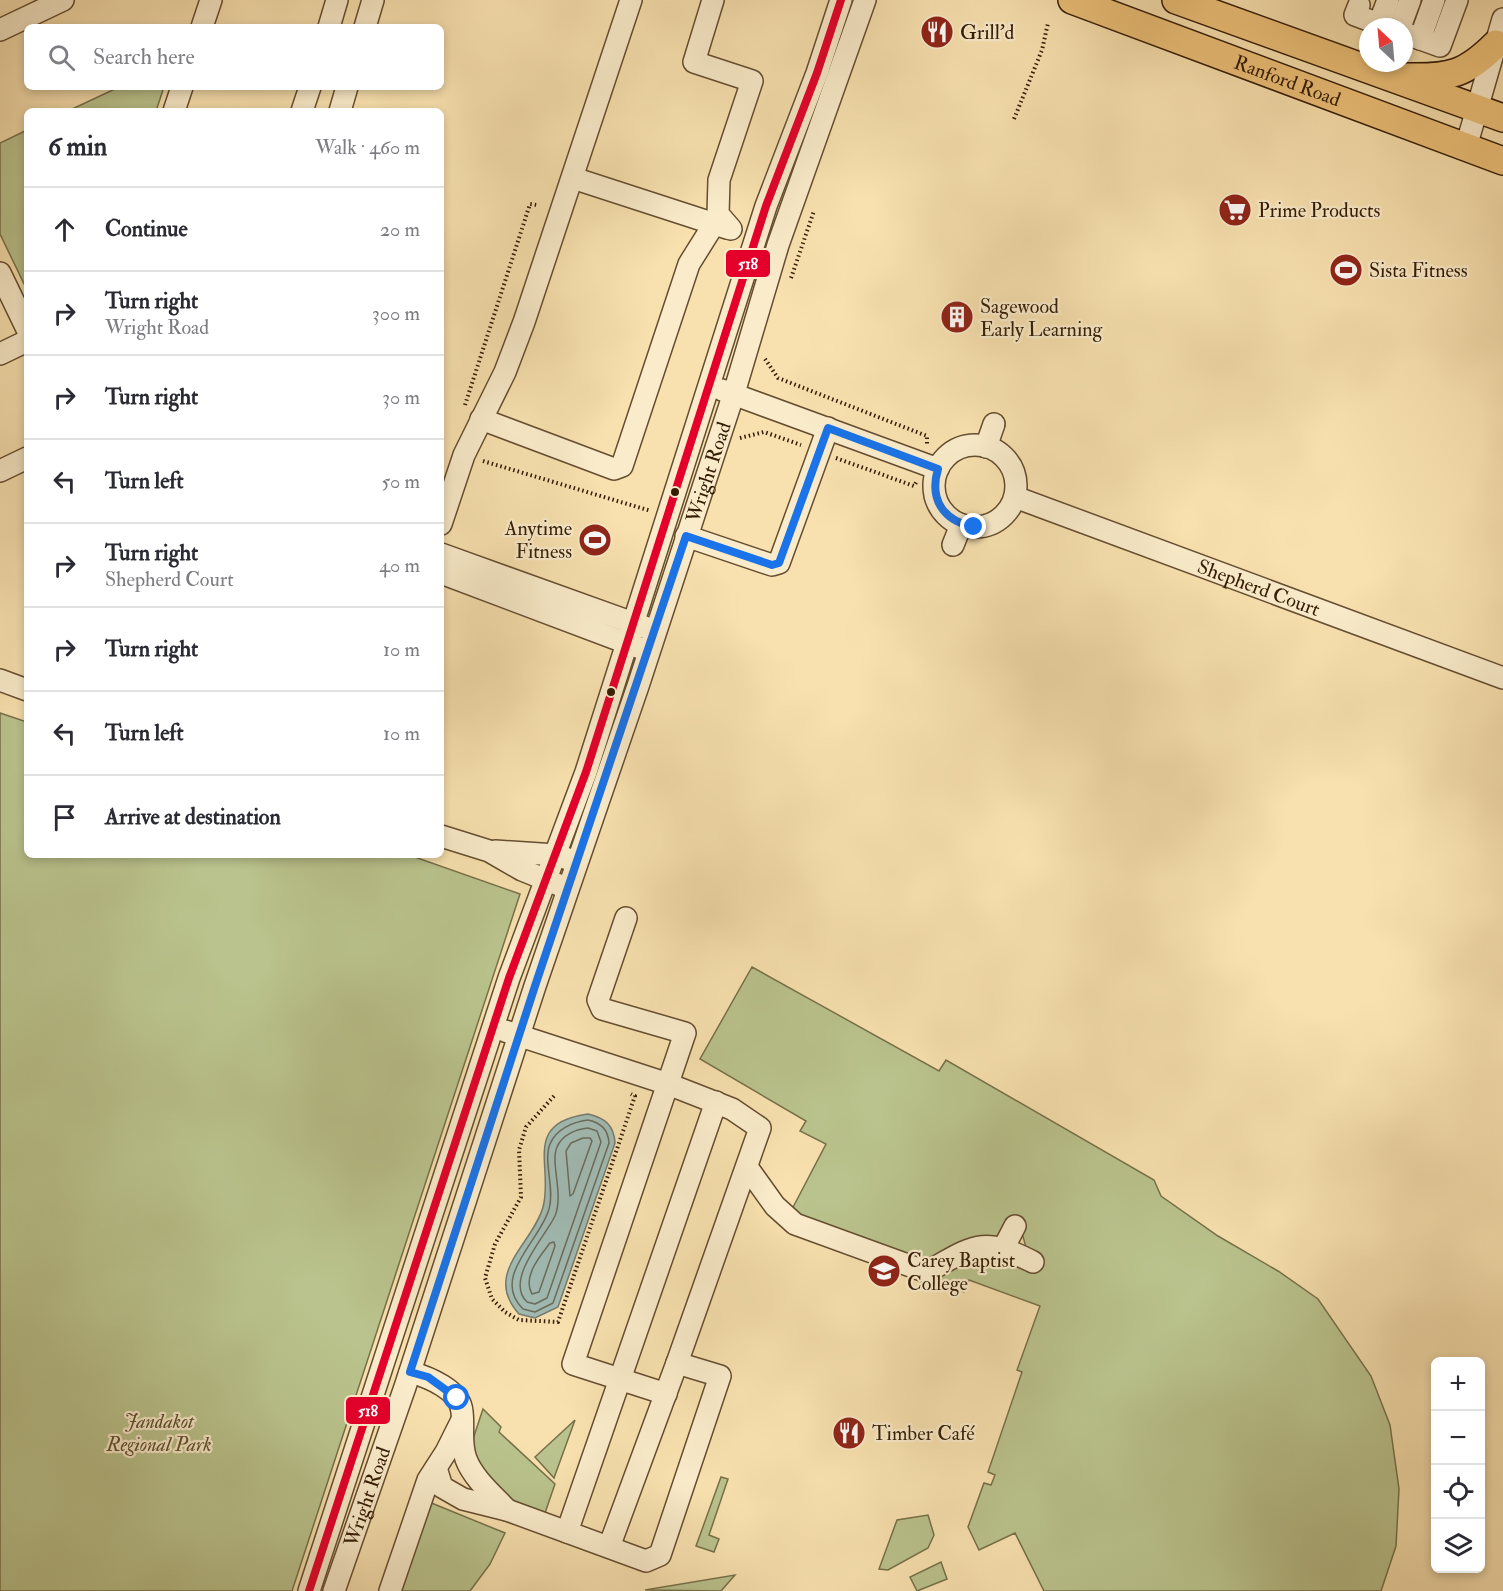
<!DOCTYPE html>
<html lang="en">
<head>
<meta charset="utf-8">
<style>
  body { margin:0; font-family:"IM FELL Double Pica",serif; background:#f7f7f7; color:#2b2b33 }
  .controls { position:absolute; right:18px; bottom:18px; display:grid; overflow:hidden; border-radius:9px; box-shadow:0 3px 9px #0003 }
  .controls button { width:54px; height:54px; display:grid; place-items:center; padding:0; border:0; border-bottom:2px solid #e1e1e2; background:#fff; color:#2b2b33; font:30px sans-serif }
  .compass { position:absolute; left:1359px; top:18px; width:54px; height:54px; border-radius:50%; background:#fff; box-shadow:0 3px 9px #0003; rotate:334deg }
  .stop { position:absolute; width:18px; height:18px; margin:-14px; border:4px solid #1a73e8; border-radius:50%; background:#fff }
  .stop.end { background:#1a73e8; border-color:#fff; box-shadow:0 2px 6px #0008 }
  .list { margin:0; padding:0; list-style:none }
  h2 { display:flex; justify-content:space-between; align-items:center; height:78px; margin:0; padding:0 24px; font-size:26px }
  h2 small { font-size:20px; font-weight:400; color:#7c7c81 }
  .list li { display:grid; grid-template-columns:39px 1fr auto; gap:18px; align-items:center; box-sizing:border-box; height:84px; padding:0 24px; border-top:2px solid #e1e1e2 }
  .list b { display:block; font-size:22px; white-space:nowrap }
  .list p { margin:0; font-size:20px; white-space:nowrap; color:#7c7c81 }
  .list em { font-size:20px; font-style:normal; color:#7c7c81 }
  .icon { flex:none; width:33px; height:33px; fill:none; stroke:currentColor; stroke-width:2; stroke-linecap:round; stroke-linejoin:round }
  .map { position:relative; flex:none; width:1503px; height:1591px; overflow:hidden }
  .search { position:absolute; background:#fff; box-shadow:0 3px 9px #0003; left:24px; top:24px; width:420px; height:66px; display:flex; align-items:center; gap:15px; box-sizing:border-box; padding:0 21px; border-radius:9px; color:#7c7c81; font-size:22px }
  .panel { position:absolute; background:#fff; box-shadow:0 3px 9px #0003; left:24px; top:108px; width:420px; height:750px; border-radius:9px }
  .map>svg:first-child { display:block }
  .green { fill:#bac38d; stroke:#777049; stroke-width:1.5 }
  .water { fill:#a1bbb4; stroke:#757b6e; stroke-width:1.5 }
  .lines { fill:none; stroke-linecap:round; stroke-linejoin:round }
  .shore { stroke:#6a6c5c; stroke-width:1.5 }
  .minor-casing { stroke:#654d30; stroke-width:24 }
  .major-casing { stroke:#341c05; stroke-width:30 }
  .path { stroke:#341c05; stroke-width:4; stroke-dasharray:1.5 3; stroke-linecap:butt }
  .minor { stroke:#faeccb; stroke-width:21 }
  .major { stroke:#ecc078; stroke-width:27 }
  .bus-1-casing { stroke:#faeccb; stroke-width:12 }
  .bus-1 { stroke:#e4002b; stroke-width:8 }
  .route { stroke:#1a73e8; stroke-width:8 }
  .bus-dot { fill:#341c05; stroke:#faeccb; stroke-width:2 }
  .labels { text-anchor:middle; stroke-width:4.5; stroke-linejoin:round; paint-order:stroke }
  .poi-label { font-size:20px; fill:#341c05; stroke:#faeccb; text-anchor:start }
  .street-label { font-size:20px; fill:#341c05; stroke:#faeccb }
  .park-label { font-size:20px; font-style:italic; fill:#5c4e2e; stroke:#faeccb }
  .line-badge { stroke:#faeccb; stroke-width:2 }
  .badge-label { font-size:16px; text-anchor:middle; font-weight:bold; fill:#fff }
</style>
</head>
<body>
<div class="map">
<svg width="1503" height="1591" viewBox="0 0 1503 1591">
  <rect width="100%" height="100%" fill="#f8e1af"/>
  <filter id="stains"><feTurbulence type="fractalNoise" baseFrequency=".00333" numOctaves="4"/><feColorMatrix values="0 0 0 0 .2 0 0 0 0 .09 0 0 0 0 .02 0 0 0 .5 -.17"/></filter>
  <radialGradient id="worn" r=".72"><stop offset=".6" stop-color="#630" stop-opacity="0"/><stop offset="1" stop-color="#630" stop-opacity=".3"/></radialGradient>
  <g class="green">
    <path d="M119,87H164L156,111H68Z"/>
    <path d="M27,130V290L0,234V143Z"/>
    <path d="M0,713L27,722V855H409L520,894L292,1591H0Z"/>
    <path d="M752,967L939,1071L946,1060L1154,1180L1161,1196L1218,1236L1278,1271L1318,1299L1371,1376L1390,1425L1399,1489L1396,1546L1381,1591H1044L1015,1533L979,1550L968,1527L984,1483L991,1485L995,1475L988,1472L1022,1372L1017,1370L1040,1306L969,1280L964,1292L935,1281L939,1270L963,1258L1027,1251L1022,1233L927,1263L790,1213L826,1144L800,1131L806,1121L700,1059Z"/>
    <path d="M483,1409L501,1427L499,1432L555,1484L545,1513L511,1500L483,1474L471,1445Z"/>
    <path d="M575,1420L554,1478L535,1457Z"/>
    <path d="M721,1477L728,1479L709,1535L719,1539L714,1552L696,1546Z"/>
    <path d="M429,1502L505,1533L490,1564L470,1591H399Z"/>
    <path d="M928,1515L934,1535L928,1548L888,1570L879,1569L897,1520Z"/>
    <path d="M941,1562L947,1579L917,1591L910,1577Z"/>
    <path d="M735,1575L721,1591L645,1590Z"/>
  </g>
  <path class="water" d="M588,1114C605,1118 614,1125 615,1143L558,1307L535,1318L519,1314C482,1273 533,1244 543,1207C554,1167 521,1123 588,1114Z"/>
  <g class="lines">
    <g class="shore">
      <path d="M588,1120C601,1123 608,1129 609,1143L553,1303L535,1312L523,1309C490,1277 541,1240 549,1209C555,1189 543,1161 550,1144C556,1129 573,1122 588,1120Z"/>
      <path d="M588,1128L597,1131L601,1142L547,1298L535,1304L527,1302C504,1280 545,1237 555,1216C564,1194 550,1163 557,1147C562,1135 576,1129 588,1128Z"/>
      <path d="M583,1138H590L592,1141L573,1194L570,1196L566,1151L571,1143Z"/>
      <path d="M554,1242L555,1246L539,1292L532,1294C522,1277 540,1256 550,1243Z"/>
    </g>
    <defs>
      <g id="minor">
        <path d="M713,0L694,62L752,81L719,180L718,214L731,229"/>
        <path d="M1359,5L1355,15L1387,27"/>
        <path d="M1379,24L1388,0"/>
        <path d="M202,27L211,0"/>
        <path d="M329,27L337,0"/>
        <path d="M365,27L373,0"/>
        <path d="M1400,27L1410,0"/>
        <path d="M0,30L63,0"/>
        <path d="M1404,33L1440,46L1457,0"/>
        <path d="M1420,39L1434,0"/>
        <path d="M174,111L182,87"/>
        <path d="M302,111L310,87"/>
        <path d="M340,111L347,87"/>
        <path d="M1466,147L1503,19"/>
        <path d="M573,178L727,228"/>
        <path d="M0,273L27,329"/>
        <path d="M0,354L27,341"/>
        <path d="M722,390L938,469"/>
        <path d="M481,419L614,469L622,466L689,264L714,224"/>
        <circle cx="975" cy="486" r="41"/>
        <path d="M986,447L994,424"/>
        <path d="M0,471L27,458"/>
        <path id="s1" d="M1015,497L1503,678"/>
        <path d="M441,524L464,455L505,372L524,322L631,0"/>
        <path d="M686,536L772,565L779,563L828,428"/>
        <path d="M953,545L961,525"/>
        <path d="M441,554L647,628"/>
        <path d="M441,573L640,648"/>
        <path d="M0,680L27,690"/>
        <path d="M441,836L489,851L522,870L559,885"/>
        <path d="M495,851L556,855L568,859"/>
        <path d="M626,918L598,1000L602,1009L685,1033L573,1364L666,1394"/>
        <path d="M747,1167L775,1206L795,1224L927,1272C975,1245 982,1236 1033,1262"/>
        <path d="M1004,1247L1015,1226"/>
        <path d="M410,1372C428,1377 461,1390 462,1412C464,1428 460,1443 466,1459C473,1478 493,1495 507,1510"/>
        <path d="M436,1468L442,1487L463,1499L507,1510L646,1561L660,1555L720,1376L677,1363L760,1128L732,1109L668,1084L505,1031"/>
        <path d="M567,1532L716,1102"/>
        <path d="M609,1547L677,1363"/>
        <path d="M309,1591L509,978L586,772L766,206L817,73L841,0"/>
        <path id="s2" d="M334,1591L405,1387L535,986L638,686L734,393L778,245L865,0"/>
        <path d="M390,1591L428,1480L446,1452L462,1420"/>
      </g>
      <g id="major">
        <path id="s3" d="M1072,0L1503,161"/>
        <path d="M1176,0L1503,118"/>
        <path d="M1408,77C1450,78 1466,74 1496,44"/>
      </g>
    </defs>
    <use href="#minor" class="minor-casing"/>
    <use href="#major" class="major-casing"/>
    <g class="path">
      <path d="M1014,119L1042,50L1048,23"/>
      <path d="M791,278L814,211"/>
      <path d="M765,359L778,378L927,436V446"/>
      <path d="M465,405L530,204L537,205"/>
      <path d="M740,438L764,432L801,445"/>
      <path d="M836,458L914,486L917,481"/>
      <path d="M483,461L651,511"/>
      <path d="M554,1096L526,1127L519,1150L521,1197L495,1244L485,1278L492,1299L505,1312L519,1320L558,1322L635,1096L631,1094"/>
    </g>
    <use href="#minor" class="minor"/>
    <use href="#major" class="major"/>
    <defs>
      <path id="bus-1" d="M309,1591L509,978L586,772L766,206L817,73L841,0"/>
    </defs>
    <use href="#bus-1" class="bus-1-casing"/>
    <use href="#bus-1" class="bus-1"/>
  </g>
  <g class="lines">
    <path class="route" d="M457,1398L428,1377L410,1372L535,986L686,536L772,565L779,563L828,428L938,469C929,499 943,521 974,527"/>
  </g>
  <defs>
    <symbol id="restaurant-disc" viewBox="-11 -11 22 22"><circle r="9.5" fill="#8f2418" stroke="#faeccb"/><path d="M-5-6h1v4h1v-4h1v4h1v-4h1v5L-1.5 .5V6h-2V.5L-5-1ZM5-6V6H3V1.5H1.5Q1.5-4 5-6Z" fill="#fff"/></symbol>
    <symbol id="supermarket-disc" viewBox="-11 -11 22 22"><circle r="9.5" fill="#8f2418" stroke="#faeccb"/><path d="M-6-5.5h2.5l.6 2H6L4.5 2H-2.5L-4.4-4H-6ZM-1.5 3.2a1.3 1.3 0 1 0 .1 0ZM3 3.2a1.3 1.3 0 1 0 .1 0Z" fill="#fff"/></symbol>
    <symbol id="stadium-disc" viewBox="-11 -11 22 22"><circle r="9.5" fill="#8f2418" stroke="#faeccb"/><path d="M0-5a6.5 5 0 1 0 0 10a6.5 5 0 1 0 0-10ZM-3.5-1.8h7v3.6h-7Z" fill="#fff"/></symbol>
    <symbol id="building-disc" viewBox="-11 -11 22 22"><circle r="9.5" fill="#8f2418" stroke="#faeccb"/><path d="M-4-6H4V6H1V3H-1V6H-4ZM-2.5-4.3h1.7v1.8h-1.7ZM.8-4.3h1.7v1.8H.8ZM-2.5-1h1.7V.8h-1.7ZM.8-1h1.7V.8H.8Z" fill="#fff"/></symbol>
    <symbol id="school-disc" viewBox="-11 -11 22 22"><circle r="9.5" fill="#8f2418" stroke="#faeccb"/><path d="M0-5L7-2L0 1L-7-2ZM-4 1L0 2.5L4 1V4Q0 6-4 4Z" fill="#fff"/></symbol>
  </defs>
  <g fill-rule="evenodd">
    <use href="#restaurant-disc" x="918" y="13" width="38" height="38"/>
    <use href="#supermarket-disc" x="1216" y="191" width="38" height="38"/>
    <use href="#stadium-disc" x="1327" y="251" width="38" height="38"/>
    <use href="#building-disc" x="938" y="298" width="38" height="38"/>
    <use href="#stadium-disc" x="576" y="521" width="38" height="38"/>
    <use href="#school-disc" x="865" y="1252" width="38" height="38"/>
    <use href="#restaurant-disc" x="830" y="1414" width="38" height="38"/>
  </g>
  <g class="bus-dot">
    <circle cx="675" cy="492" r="5"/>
    <circle cx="611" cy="692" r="5"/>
  </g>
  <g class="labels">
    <g class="poi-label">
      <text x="960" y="39">Grill'd</text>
      <text x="1258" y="217">Prime Products</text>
      <text x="1369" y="277">Sista Fitness</text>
      <text x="980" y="313">Sagewood<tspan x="980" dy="23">Early Learning</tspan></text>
      <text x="572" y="535" text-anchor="end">Anytime<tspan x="572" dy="23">Fitness</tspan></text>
      <text x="907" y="1267">Carey Baptist<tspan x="907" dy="23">College</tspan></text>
      <text x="872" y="1440">Timber Café</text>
    </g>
    <g class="street-label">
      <text dy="7" stroke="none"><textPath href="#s3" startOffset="230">Ranford Road</textPath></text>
      <text dy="7" stroke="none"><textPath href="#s2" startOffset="1180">Wright Road</textPath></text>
      <text dy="7" stroke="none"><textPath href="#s1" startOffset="260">Shepherd Court</textPath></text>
      <text dy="7" stroke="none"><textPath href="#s2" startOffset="100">Wright Road</textPath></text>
    </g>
    <g class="park-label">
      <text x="159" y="1428">Jandakot<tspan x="159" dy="23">Regional Park</tspan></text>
    </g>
  </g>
  <g class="line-badge">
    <rect x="725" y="249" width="46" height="29" rx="6" fill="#e4002b"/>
    <rect x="345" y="1396" width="46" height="29" rx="6" fill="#e4002b"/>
  </g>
  <g class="badge-label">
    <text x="748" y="269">518</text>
    <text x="368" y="1416">518</text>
  </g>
  <rect width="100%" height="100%" filter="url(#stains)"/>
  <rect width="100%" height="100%" fill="url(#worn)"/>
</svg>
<div class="controls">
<button>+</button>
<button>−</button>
<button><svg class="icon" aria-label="locate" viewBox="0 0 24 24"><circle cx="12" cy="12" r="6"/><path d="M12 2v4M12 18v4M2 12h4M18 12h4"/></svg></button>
<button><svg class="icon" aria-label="layers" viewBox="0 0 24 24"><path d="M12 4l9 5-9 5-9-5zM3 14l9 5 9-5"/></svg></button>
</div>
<svg class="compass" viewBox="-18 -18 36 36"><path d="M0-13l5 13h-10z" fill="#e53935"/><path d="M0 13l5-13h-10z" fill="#7c7c81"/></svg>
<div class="stop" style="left:457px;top:1398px"></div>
<div class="stop end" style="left:974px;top:527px"></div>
<div class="search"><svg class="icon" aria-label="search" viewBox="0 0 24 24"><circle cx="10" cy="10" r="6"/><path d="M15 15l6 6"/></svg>Search here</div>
<section class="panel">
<h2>6 min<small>Walk · 460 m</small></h2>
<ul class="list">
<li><svg class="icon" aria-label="ahead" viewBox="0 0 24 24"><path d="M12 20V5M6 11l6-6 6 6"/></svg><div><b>Continue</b></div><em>20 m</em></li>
<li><svg class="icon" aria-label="right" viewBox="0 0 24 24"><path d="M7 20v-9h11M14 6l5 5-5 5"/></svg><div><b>Turn right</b><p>Wright Road</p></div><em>300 m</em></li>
<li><svg class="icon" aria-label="right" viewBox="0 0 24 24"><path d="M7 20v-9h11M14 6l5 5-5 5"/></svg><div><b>Turn right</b></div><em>30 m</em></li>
<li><svg class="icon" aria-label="left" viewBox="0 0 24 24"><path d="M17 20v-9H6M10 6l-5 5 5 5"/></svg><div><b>Turn left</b></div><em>50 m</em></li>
<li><svg class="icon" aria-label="right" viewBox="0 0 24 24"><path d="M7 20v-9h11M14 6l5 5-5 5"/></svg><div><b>Turn right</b><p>Shepherd Court</p></div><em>40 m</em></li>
<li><svg class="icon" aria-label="right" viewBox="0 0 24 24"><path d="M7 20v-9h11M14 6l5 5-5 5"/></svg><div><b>Turn right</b></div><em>10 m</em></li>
<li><svg class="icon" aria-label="left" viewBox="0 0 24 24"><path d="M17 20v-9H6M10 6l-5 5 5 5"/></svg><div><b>Turn left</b></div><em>10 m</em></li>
<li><svg class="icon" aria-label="arrive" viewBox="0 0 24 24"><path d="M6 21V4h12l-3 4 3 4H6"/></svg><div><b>Arrive at destination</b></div></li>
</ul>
</section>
</div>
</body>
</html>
